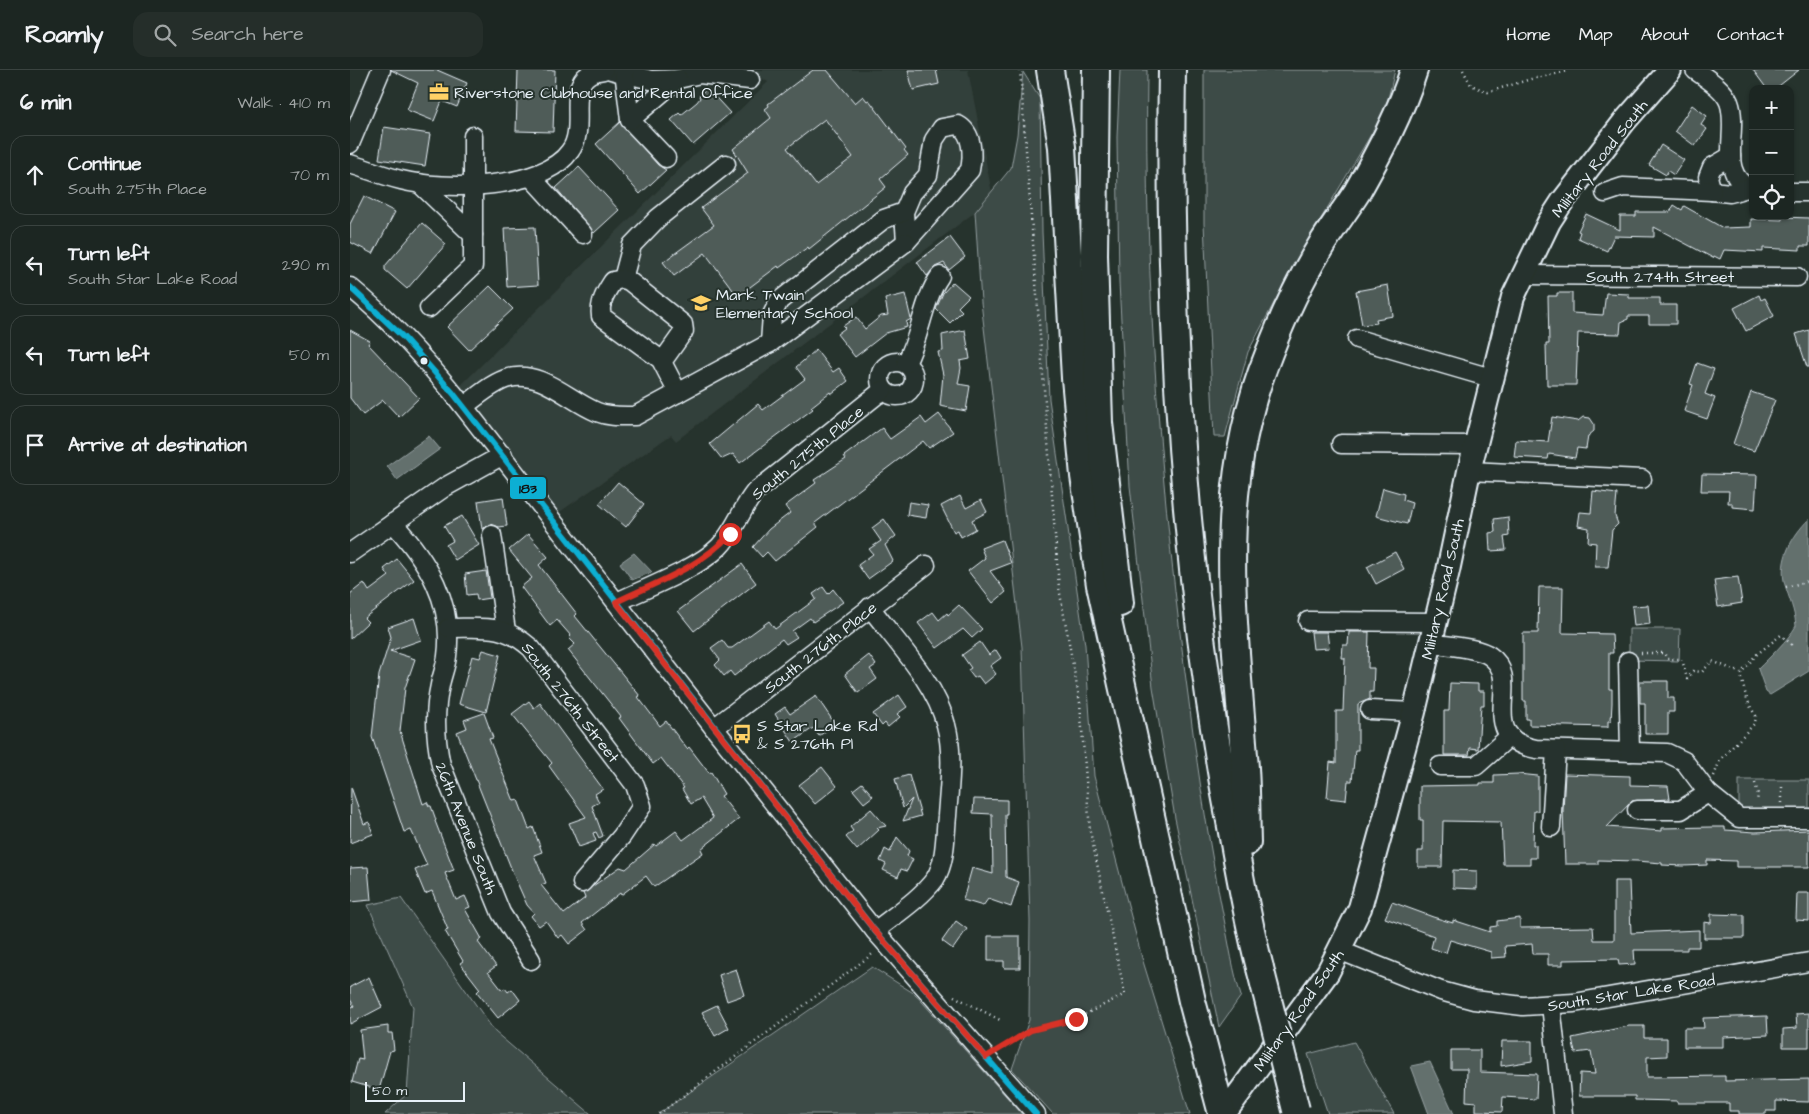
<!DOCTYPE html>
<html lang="en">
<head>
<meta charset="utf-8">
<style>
  body { margin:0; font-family:"Architects Daughter",sans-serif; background:#252e2a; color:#f1f3f6 }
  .controls { position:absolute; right:15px; top:15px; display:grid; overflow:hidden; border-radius:10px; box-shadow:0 1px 4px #0004 }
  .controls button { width:45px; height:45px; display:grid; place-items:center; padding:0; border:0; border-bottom:1px solid #3a4340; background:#1c2622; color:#f1f3f6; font:25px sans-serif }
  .scale { position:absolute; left:15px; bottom:12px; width:100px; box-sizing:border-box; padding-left:5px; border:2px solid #e8f1f8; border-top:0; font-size:14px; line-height:18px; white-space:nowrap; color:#e8f1f8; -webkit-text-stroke:4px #26332d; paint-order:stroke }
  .stop { position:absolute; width:15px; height:15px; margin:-11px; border:4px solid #d93025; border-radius:50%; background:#fff }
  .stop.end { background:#d93025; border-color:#fff; box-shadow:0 1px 5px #0008 }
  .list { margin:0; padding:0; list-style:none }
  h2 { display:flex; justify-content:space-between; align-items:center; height:65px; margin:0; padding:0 20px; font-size:21px }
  h2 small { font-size:16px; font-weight:400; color:#a0a5a5 }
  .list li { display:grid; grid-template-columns:32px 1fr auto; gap:15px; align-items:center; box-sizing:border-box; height:80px; margin:0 10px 10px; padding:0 10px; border:1px solid #3a4340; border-radius:15px }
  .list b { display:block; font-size:19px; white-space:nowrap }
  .list p { margin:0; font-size:16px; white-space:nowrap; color:#a0a5a5 }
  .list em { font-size:16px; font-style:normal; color:#a0a5a5 }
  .icon { flex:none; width:28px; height:28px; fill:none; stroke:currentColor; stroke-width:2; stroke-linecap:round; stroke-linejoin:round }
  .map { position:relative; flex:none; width:1459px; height:1044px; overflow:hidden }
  header { display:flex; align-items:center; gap:30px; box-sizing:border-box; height:70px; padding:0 25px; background:#1c2622; border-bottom:1px solid #3a4340 }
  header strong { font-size:24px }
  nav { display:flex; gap:28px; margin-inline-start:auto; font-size:18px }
  .search { width:350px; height:45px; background:#252e2a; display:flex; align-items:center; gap:12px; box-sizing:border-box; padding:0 18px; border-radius:15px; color:#a0a5a5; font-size:19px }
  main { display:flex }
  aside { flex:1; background:#1c2622 }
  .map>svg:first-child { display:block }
  .built { fill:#333f3a }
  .green { fill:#3e4b47; stroke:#939ea0 }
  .water { fill:#636f6d; stroke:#98a3a5 }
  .building { fill:#505c59; stroke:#e8f1f8; fill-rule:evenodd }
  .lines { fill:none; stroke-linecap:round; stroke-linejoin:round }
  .minor-casing { stroke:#e8f1f8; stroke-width:21 }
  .major-casing { stroke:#e8f1f8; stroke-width:26 }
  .highway-casing { stroke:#e8f1f8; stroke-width:30 }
  .path { stroke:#e8f1f8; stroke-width:2.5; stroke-dasharray:1 4; stroke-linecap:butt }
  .minor { stroke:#26332d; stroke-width:18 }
  .major { stroke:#26332d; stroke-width:22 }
  .highway { stroke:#26332d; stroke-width:26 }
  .highway-bridge-casing { stroke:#e8f1f8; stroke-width:30; stroke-linecap:butt }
  .highway-bridge { stroke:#26332d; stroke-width:26 }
  .bus-1-casing { stroke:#26332d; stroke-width:10 }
  .bus-1 { stroke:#0dafd3; stroke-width:6 }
  .route { stroke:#d93025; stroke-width:6 }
  .bus-dot { fill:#e8f1f8; stroke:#26332d; stroke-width:2 }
  .labels { text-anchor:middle; stroke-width:4; stroke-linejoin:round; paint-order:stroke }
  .poi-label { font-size:16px; fill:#e8f1f8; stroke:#26332d; text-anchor:start }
  .street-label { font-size:16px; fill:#e8f1f8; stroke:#26332d }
  .line-badge { stroke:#26332d; stroke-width:2 }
  .pale-badge-label { font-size:14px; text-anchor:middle; font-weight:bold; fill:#111 }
</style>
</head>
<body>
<header>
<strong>Roamly</strong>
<div class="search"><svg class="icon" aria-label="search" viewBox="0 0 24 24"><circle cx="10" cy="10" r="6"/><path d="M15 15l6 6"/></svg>Search here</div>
<nav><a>Home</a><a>Map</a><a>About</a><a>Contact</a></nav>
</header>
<main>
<aside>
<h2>6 min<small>Walk · 410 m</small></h2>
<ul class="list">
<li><svg class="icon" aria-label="ahead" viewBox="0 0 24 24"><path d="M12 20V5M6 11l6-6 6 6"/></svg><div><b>Continue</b><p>South 275th Place</p></div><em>70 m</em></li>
<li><svg class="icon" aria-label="left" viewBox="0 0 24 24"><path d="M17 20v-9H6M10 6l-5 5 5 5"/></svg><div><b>Turn left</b><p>South Star Lake Road</p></div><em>290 m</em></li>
<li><svg class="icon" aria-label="left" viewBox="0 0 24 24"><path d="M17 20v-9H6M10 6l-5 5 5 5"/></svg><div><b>Turn left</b></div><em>50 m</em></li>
<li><svg class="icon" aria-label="arrive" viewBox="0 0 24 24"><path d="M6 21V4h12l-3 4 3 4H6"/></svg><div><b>Arrive at destination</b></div></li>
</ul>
</aside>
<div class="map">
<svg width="1459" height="1044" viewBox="0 0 1459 1044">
  <rect width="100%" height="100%" fill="#26332d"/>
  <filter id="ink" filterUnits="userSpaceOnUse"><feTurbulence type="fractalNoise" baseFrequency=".02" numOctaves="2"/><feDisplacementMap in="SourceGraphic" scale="10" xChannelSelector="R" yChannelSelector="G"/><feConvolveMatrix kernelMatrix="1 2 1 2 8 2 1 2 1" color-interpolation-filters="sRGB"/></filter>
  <g filter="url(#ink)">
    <path class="built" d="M398,0H618L642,123L625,142L326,371L321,365L201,448L103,323L418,12Z"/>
    <g class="green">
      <path d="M770,0H797C794,214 811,428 840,640C849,710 860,780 874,849C879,874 883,901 891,926L869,957L825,748L803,617L780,416L769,213L767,67Z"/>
      <path d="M854,0H1045L1035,41L950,184L898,282L875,367H864L854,153Z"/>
      <path d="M673,2L690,29L692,162L699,329L735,575L744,706L792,888L840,1044H703L662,999L679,950L680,851L672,577L631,232L625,142L661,98L667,65Z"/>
      <path d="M1279,559H1330L1329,591L1279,590Z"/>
      <rect x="1389" y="710" width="70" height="30"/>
      <path d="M51,828L145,962L241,1044H35L57,1024L63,937L18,835Z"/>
      <path d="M522,897L565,924L672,1044H308Z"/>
      <path d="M1004,972L1044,1044H978L958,984Z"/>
    </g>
    <g class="water">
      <path d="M79,366L90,379L47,410L37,396Z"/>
      <path d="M1459,449V601L1420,625L1416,622L1408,599C1420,587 1438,570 1446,556C1445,541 1439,528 1435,515C1428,490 1442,466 1459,449Z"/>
      <path d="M284,483L302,502L282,510L270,493Z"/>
      <path d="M1080,992L1104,1044H1079L1061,996Z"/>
    </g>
    <g class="building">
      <path d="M41,0H87L117,13L107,37L92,31L84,51L57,40L68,13Z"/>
      <path d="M168,0H205L203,62L166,61Z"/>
      <path d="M463,0H477L505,33L513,26L517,31L519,30L556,79L554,80L558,85L530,109L536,117L459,179L458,177L429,198L428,196L392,223L390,221L386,224L355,183L324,206L313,192L364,155L351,138L398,103L383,79L421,48L415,39L419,36L418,34ZM475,49L503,87L466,115L437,78Z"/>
      <path d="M558,0H586L589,14L563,20Z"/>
      <path d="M1403,0H1449L1425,19H1417Z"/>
      <path d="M357,18L380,43L343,75L321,50L329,43L331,45L347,32L350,28L349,26Z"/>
      <path d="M1342,35L1357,46L1351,55L1357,59L1345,76L1325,61Z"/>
      <path d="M270,52L308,95L316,100L290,124L246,74Z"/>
      <path d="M34,57L80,64L75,96L29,89Z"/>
      <path d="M1311,75L1334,90L1324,105L1318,101L1316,105L1299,95Z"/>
      <path d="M229,97L269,140L244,163L206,118Z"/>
      <path d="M14,126L45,142L23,184L0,172V154Z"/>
      <path d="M1324,135L1332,140L1334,136L1373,158L1401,157V149L1432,150V147L1459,148V176H1450V180L1413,178V182L1374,180L1370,189L1364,186L1363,188L1304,157V167L1264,166L1257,181L1228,168L1230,162L1228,161L1236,144L1270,160V146H1286V142H1320Z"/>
      <path d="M72,153L96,174L57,219L35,200V196Z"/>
      <path d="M185,157L188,215L157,217L154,158Z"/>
      <path d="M600,167L615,187L599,200L594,193L585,197L577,206L567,192Z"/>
      <path d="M603,212L619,226L608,237L612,241L600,253L586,239L593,223Z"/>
      <path d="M1038,215L1043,246L1026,249L1027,253L1012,255L1006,221Z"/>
      <path d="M140,216L163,239L119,280L97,257Z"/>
      <path d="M1207,223H1222V243L1253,245L1256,223L1279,224V228H1310V235H1326V254H1299V246H1278V249L1271,252L1270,264L1228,263L1226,315H1197L1196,274H1199L1198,226H1207Z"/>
      <path d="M555,224L561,249L556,252L557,257L536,263L505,287L487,264L495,258L493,256L506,247L515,259L531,246L538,245L535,229Z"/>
      <path d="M1409,225L1411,230L1415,228L1424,246L1396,261L1384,238Z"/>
      <path d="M0,260L20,271L18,274L69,328L49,347L33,330L13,345L0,328Z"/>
      <path d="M615,260L620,289L610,291L611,298L608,314L620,316L616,341L590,336L593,305L588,282L593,281L592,265Z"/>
      <path d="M1459,260V297H1457L1446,264Z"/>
      <path d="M466,280L483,302L489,298L498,311L481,324L480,322L461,337L463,339L390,393L383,384L372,389L360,374L408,334L413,340L455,309L446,297Z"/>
      <path d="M1347,293L1364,299L1355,324L1365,328L1357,349L1334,341L1343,315L1340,314Z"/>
      <path d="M1401,322L1425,330L1404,381L1383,374Z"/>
      <path d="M589,344L603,362L579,378L573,371L465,453L468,457L425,491L417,482L412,487L403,477L419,459L440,443L435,436L466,413L464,410L496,389L494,386L532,358L540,369L571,347L576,354Z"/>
      <path d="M1202,347L1228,351L1233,347L1240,348L1244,354V361L1238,366L1236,379L1227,378L1225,388L1199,384L1198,389L1164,387L1166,370L1198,372Z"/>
      <path d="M1352,404L1407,405L1405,439L1382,437V433H1378L1379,421H1351Z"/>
      <path d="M268,412L294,434L276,457L249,434Z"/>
      <path d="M1033,418L1054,424L1053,430L1062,433L1057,454L1026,446Z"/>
      <path d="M1243,421L1267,424L1265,446L1268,454L1262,460L1258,497H1245L1246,473L1238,472L1239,458L1228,456L1230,442L1241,443Z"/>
      <path d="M610,426L616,438L631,430L637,442L622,450L626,459L611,467L608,460L604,462L591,436Z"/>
      <path d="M153,427L157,456L149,457L141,454L132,459L128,431Z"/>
      <path d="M559,432L578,435L576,448L557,445Z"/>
      <path d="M112,446L129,475L105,490L96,475L103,471L94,456Z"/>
      <path d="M1158,447L1159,466L1154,467L1156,480L1140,481L1139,463L1145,462L1144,449Z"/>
      <path d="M534,449L546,466L535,475L543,491L518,509L508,495L523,484L519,479L531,471L522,458Z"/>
      <path d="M178,464L198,487L189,495L227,544L225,546L290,626L288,627L310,656L316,651L337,679L339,677L359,703L361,702L374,724L371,726L389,749L351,779L353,783L304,817L296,806L271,825L270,823L232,853L237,860L219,874L212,865L208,868L196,851L189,856L181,846L184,843L177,835L165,808L107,662L117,658L114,650L134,643L143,668L139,669L164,731L168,730L179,759L183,757L192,782L184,785L196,813L191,815L214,844L235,828L233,823L270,797L276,799L305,774L306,776L326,761L333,770L363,748L351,728L341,734L332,719L334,718L311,688L303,694L269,648L271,647L218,580L225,574L219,568L221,566L207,550L200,556L171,517L182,508L159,480Z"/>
      <path d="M652,470L661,493L640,501L656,522L643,533L618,501L635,488L631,478Z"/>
      <path d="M1045,482L1054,499L1026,514L1017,497Z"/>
      <path d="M47,489L64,510L14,548L18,552L0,569V524L14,513L19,521L39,506L34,499Z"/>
      <path d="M392,494L406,513L344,561L328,541Z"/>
      <path d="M136,501L140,528L127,530L126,524L117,525L115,504Z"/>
      <path d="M1388,507L1392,533L1368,537L1364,510Z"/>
      <path d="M473,517L478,524L483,519L493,532L463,552L460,548L442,561L447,567L436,574L432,569L384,606L380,601L374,606L365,595L370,590L361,578L372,570L378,578H382L419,551L425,559L466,529L463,524Z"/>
      <path d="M1189,517H1213L1212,563L1262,564L1263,583H1259V619H1262V633L1261,651H1258V657L1179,655V649H1176V631H1173V563H1188Z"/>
      <path d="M609,535L632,559L622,568L613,559L587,578L568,553L583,542L589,550L597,543L598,545Z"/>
      <path d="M1298,535L1300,554L1284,556L1282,536Z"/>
      <path d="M64,548L71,570L40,581L65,589L55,618L50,661L73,734L77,732L79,736H81L86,750L85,751L104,800L95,803L106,830L115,826L120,837L115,839L132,869L128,872L146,896L138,902L152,920L155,918L158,922L162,919L170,930L148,948L127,922L130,919L110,893L113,891L95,861L98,860L82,821L75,824L65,800L77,795L61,760L54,762L22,667L29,605L41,567L38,557Z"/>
      <path d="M961,562H977L979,578L963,579Z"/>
      <path d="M999,562H1019L1018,598H1024L1023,622H1020V629L1008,634V680H1005L1002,711H998L996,730L977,728L980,692L986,693V641H993L995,588H992L993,575H998Z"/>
      <path d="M630,572L639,585L646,580L651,588L640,596L646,604L634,614L628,606L624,608L618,600L621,598L612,585Z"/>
      <path d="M133,580L150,585L136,642L109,634L122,586L130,588Z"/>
      <path d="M519,585L526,595L520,599L527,609L508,623L495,604Z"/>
      <path d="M1290,611H1318V628H1324V642H1318V664H1295V633H1290Z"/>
      <path d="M1100,613L1128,614V621H1134V635H1131L1128,679L1120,678L1119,685H1094V641H1099Z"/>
      <path d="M549,625L557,637L547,644L550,647L538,657L535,653L532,656L523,644Z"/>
      <path d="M466,626L485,654L469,666L463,658L443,672L425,644L435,637L440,644Z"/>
      <path d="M179,631L184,638L190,633L253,719L245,724L249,732L242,736L253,766L249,768L246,762L243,763L246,771L229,777L219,753L236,747L199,696L202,693L162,644Z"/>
      <path d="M472,697L487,716L465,734L449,715Z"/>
      <path d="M1168,704L1188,706V741H1184L1183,775H1186V788H1180V794H1153L1151,752L1093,751L1092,797H1068V781H1073V750H1070V716L1130,715V713H1144V705Z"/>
      <path d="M1215,704L1280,706V715L1318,716L1320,729L1282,731L1257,757L1312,761V758L1361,757H1375V760L1405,762L1459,760V797H1386V791L1357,790V795L1333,796L1312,795V793L1287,791L1248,790V794H1215L1213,740Z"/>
      <path d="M559,705L571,746L553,751L562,729L553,738L545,709Z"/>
      <path d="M512,713L523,726L514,733L503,720Z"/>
      <path d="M1,717L14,754L19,752L23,764L0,773Z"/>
      <path d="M624,729L657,730V744H655L656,807L669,812L661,837L638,829L633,836L613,830L622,798L643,804L642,744L623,743Z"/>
      <path d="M521,739L536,756L527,758L529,760L507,780L496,767L503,761L500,757Z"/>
      <path d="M547,767L559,781L557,786L563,789L557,801L551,799L548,807L533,800L536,794L530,791L535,779L540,782Z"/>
      <path d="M18,797L21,830L0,832V798Z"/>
      <path d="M1103,800L1127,801V819L1103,818Z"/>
      <path d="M1264,811H1279L1281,863L1349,860V877H1337V880H1284L1285,894L1269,895L1268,889L1213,890V895H1198V884H1183L1182,874L1155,876L1156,887L1141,888V882L1100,870L1096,883L1081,878L1084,866L1035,848L1042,832L1083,847L1103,853V850L1140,862V857L1147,856V851L1170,848V858L1243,857L1244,870H1264Z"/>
      <path d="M1447,823H1459V851L1446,850Z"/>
      <path d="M1361,844L1394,845V868H1354V852L1361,853Z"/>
      <path d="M606,851L617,859L603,879L592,871Z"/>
      <path d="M638,866H670V898H654V891H638Z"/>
      <path d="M386,899L394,925L377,931L369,905Z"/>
      <path d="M19,907L32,937L0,954V938L4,936L0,929V917Z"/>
      <path d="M367,935L379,958L365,966L352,942Z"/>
      <path d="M1459,943V977H1433V959L1447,958L1446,944Z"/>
      <path d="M1417,946L1418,965L1373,967V977H1334V958H1354L1353,948Z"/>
      <path d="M38,956V963H42L44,980L40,981L29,1020L2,1012L8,989L13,990L10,960Z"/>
      <path d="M1279,956H1294V968H1317V986L1297,987V1007L1375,1006V1011L1459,1009V1032L1426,1031V1041H1416V1044H1389V1041H1379V1033H1327V1031L1285,1030V1026H1229L1230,1003L1245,1004L1241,981L1225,983L1222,968Z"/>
      <path d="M1152,971H1182V991L1151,996Z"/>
      <path d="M1101,980H1130V1002L1187,1004L1186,1029L1153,1027L1152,1042L1126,1041V1032L1116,1031L1117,999H1101Z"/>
    </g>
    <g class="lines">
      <defs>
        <g id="minor">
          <path d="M261,0L301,10L328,9L350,4L400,10"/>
          <path d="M1345,0C1357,9 1373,18 1379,32C1390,61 1365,105 1403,120"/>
          <path d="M274,1L280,50L316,88"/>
          <path d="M280,50L328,9"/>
          <path d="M608,55C623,63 623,85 620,100L556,172L554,142L562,123L578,105L584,70L592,58Z"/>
          <path d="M0,74L31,0"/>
          <path d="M1381,86L1362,97L1358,107L1362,121L1380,123L1397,118"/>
          <path d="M0,94C17,99 34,106 51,110C93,121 193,120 220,81C240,55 209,4 254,0"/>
          <path d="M181,107L233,164"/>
          <path d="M69,113L123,165"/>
          <path d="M1440,122H1459"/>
          <path d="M1255,123L1273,117L1362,121"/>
          <path d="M1173,205L1447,207"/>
          <path d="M273,209L282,175L308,148L376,94"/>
          <path d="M0,217C39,249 71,285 103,323L364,658L525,861L686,1044"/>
          <path d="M79,238L123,196V66"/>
          <path d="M1007,269L1141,308"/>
          <path d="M420,273L422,245L429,231L534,149L554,142"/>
          <circle cx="547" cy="309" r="17"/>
          <path d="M312,292L334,261L333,254L279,211L273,209L263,211C256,222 249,232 251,246L310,289L312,292L328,323"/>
          <path d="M556,293C571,266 572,232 590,206"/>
          <path d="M114,336C127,327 143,312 159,308C192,300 219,331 247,342C259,347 272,346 285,346L420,273L556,172"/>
          <path d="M991,374L1126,375"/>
          <path d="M1119,401L1292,409"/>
          <path d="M43,453C77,490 104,533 97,586C96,596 92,605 90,615C84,642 85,668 91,695L151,843L181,890"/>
          <path d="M142,465L156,561"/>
          <path d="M0,483L95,417L153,385"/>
          <path d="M267,532C296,518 347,499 369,477C385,461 391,439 405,422L533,320"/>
          <path d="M520,537C546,572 586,613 596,655C604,684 599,716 597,746C595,765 596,792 585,809C570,829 545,845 525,861"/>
          <path d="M958,551L1085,552"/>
          <path d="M98,558C133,558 153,553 181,578L285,715L292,736L272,766L232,813"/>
          <path d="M1080,573C1096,576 1128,577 1140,586C1175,610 1123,667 1186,679L1317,683L1334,691L1358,723"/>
          <path d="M1278,591L1280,682"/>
          <path d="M1020,640L1064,642"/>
          <path d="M364,658L576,495"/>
          <path d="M1090,696H1126L1160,666"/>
          <path d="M1287,740H1331L1358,723L1389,748H1459"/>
          <path d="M1201,757L1206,680"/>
          <path d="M991,881L1091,921L1124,930L1173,936L1224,933L1459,892"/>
          <path d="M1201,935L1213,1044"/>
        </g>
        <path id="major" d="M874,1044L978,902L1010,838L1064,642L1098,501L1119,401L1163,227L1199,152L1212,132L1274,52L1320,0"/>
        <g id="highway">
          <path d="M700,0L712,77L725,308L734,406L750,515L842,931L872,1044"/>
          <path d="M746,0L744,185L749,353L770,533"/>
          <path d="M822,0C818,243 832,485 875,724C886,782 895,841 910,898"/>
          <path d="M897,772C896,743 897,714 894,686C884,545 864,418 919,283C933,247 949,212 969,179C980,160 995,141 1007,122C1029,83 1051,42 1064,0"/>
        </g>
      </defs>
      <use href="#minor" class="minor-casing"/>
      <use href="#major" class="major-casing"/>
      <use href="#highway" class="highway-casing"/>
      <g class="path">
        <path d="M1113,0L1121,15L1138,22L1181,9L1219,1"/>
        <path d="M1436,517L1459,511"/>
        <path d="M1291,583H1314L1317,589H1332L1337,609L1343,601L1352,602L1362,591L1391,603"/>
        <path d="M1364,706L1370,690L1405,653L1406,646C1397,633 1393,618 1391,603L1406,585L1431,565L1443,576"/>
        <path d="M1405,713L1408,724L1407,732"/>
        <path d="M1432,733V717"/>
        <path d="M604,926L652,951"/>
        <path d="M648,980L681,960L726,949L775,924L740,761L730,633L709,518L670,0"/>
        <path d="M309,1044L525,882"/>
      </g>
      <use href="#minor" class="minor"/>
      <use href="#major" class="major"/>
      <use href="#highway" class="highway"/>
      <defs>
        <path id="highway-bridge" d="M910,898L946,1040"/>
      </defs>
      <use href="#highway-bridge" class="highway-bridge-casing"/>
      <use href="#highway-bridge" class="highway-bridge"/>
      <defs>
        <path id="bus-1" d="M0,217L54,268L103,323L525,861L686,1044"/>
      </defs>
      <use href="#bus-1" class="bus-1-casing"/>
      <use href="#bus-1" class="bus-1"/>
    </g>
  </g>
  <g class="lines" filter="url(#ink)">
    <path class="route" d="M380,464C351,497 305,513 266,532L525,861L636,987L681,960L726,949"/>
  </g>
  <defs>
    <symbol id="office-bare" viewBox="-9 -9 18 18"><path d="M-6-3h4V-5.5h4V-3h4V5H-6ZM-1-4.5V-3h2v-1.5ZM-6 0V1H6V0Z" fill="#ffd166" stroke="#26332d" stroke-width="2.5" paint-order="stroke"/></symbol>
    <symbol id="school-bare" viewBox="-9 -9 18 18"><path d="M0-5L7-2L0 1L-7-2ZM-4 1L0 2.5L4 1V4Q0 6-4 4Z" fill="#ffd166" stroke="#26332d" stroke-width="2.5" paint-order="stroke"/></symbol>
    <symbol id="bus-bare" viewBox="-9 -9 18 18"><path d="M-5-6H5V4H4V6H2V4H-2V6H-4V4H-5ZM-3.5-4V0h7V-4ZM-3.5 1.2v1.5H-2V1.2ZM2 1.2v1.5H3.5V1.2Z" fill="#ffd166" stroke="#26332d" stroke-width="2.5" paint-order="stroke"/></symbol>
  </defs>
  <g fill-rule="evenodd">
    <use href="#office-bare" x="75" y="8" width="28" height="28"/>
    <use href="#school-bare" x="337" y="219" width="28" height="28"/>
    <use href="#bus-bare" x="378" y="650" width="28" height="28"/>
  </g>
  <circle class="bus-dot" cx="74" cy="291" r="4.5"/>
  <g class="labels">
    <g class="poi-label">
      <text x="104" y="28">Riverstone Clubhouse and Rental Office</text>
      <text x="366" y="230">Mark Twain<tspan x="366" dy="18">Elementary School</tspan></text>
      <text x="407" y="661">S Star Lake Rd<tspan x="407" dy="18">&amp; S 276th Pl</tspan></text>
    </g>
    <g class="street-label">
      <text transform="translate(1249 88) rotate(-52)" y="6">Military Road South</text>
      <text x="1310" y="212">South 274th Street</text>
      <text transform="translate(457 382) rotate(-39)" y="6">South 275th Place</text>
      <text transform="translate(1092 519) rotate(-77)" y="6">Military Road South</text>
      <text transform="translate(470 577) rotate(-38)" y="6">South 276th Place</text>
      <text transform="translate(221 632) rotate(52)" y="6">South 276th Street</text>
      <text transform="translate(117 758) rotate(68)" y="6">26th Avenue South</text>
      <text transform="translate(1281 922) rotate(-9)" y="6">South Star Lake Road</text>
      <text transform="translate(948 940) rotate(-55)" y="6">Military Road South</text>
    </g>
  </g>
  <rect class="line-badge" x="159" y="406" width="38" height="24" rx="5" fill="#0dafd3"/>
  <g class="pale-badge-label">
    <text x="178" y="423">183</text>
  </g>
</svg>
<div class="controls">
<button>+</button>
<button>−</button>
<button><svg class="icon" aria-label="locate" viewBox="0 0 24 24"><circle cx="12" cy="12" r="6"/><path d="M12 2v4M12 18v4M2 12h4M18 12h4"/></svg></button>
</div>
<div class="scale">50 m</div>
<div class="stop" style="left:380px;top:464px"></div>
<div class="stop end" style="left:726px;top:949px"></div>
</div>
</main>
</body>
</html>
